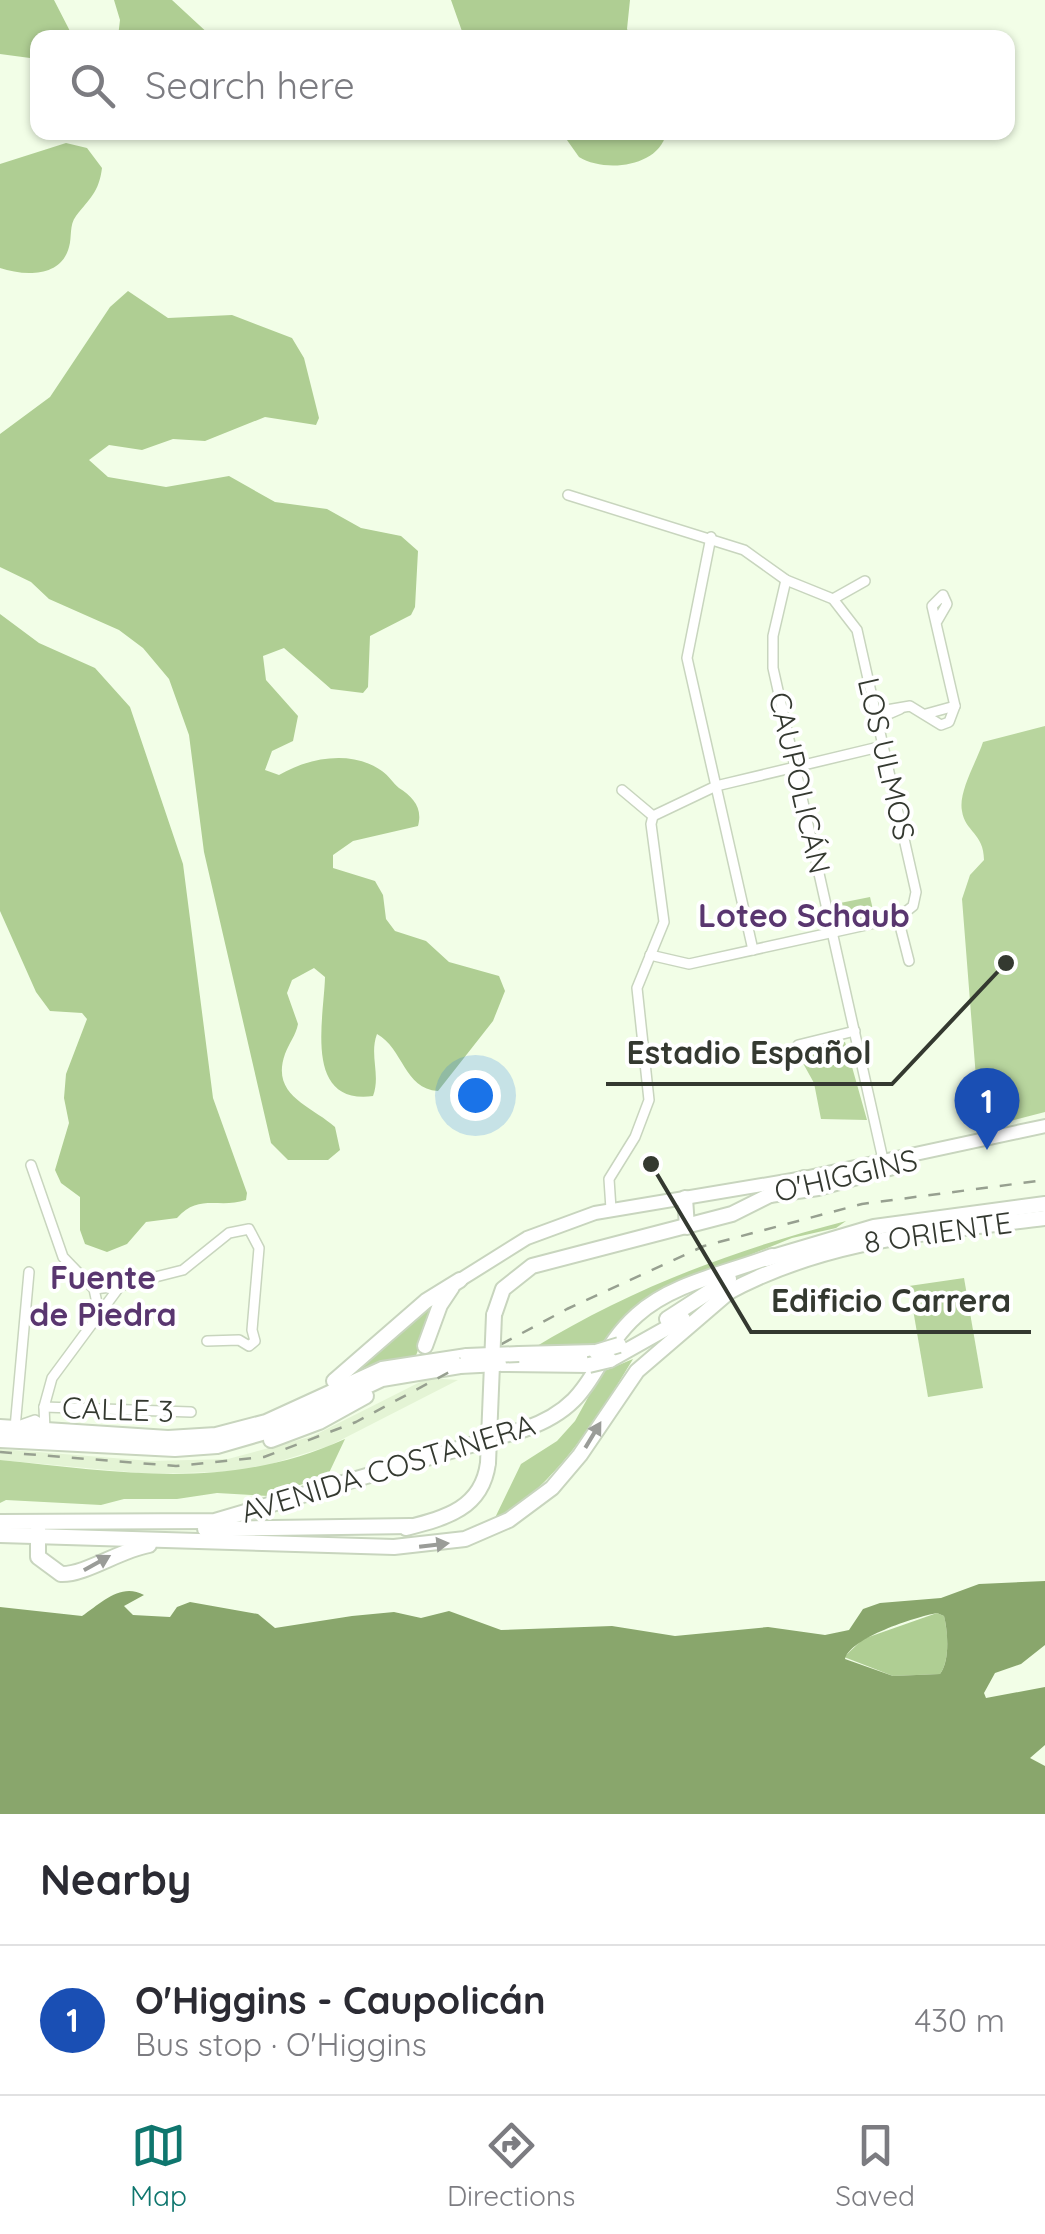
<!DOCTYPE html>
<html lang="en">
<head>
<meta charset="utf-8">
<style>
  body { margin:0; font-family:Quicksand,sans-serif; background:#f2f2f3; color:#2b2b33 }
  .you { position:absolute; left:475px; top:1095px; width:35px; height:35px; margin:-25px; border:8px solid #fff; border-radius:50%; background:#1a73e8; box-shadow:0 0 0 15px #1a73e833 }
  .badge { display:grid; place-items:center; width:65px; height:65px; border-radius:50%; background:#0f766e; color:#fff; font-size:32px; font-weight:700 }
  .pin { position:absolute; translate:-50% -82px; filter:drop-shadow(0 2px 5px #0008) }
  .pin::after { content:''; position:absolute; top:52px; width:35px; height:30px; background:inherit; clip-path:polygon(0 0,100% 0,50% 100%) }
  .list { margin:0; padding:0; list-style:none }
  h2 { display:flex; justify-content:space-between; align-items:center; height:130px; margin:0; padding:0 40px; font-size:42px }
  h2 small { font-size:32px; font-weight:400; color:#7c7c81 }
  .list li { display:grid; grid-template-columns:65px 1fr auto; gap:30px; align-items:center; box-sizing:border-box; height:150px; padding:0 40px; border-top:2px solid #e1e1e2 }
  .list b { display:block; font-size:38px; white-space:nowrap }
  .list p { margin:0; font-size:32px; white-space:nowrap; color:#7c7c81 }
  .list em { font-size:32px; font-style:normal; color:#7c7c81 }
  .icon { flex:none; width:55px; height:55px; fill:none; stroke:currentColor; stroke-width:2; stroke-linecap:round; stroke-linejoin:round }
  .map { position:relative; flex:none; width:1045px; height:1814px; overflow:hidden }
  .search { position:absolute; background:#fff; box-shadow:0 2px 8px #0004; left:30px; right:30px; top:30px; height:110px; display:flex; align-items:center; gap:25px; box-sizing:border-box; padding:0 35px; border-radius:20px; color:#7c7c81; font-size:38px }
  .sheet { height:280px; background:#fff }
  nav { display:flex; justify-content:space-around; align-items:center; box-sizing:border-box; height:140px; border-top:2px solid #e1e1e2; background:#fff; font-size:28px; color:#7c7c81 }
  nav a { display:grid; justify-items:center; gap:5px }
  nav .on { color:#0f766e }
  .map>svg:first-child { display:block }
  .built { fill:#e4f4d5 }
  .green { fill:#b8d59e }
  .forest { fill:#afce93 }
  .water { fill:#89a66c; fill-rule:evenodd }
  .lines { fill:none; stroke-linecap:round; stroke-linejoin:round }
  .street-casing { stroke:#c8d5be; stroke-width:12 }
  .secondary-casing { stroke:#c8d5be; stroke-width:16 }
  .primary-casing { stroke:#c8d5be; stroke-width:18 }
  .street { stroke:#fff; stroke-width:9 }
  .secondary { stroke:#fff; stroke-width:12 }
  .primary { stroke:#fff; stroke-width:14 }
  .rail { stroke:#97a090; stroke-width:2.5; stroke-dasharray:12 12; stroke-linecap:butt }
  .primary-bridge-casing { stroke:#c8d5be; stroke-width:18; stroke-linecap:butt }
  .primary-bridge { stroke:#fff; stroke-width:14 }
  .oneway { fill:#9a9c98 }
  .labels { text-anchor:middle; stroke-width:8; stroke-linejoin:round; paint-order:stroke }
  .street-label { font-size:30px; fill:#343930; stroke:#fff }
  .neighbourhood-label { font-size:32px; font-weight:bold; fill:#59366f; stroke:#fff }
  .leader { fill:none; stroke:#343930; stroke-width:4 }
  .callout-dot { fill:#343930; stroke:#fff; stroke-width:4 }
  .callout-label { font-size:32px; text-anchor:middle; font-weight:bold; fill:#343930; stroke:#fff; stroke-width:8; stroke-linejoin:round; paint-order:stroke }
</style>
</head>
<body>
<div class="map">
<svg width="1045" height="1814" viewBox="0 0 1045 1814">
  <rect width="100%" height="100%" fill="#f2fee7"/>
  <path class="built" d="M428,1378L458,1380L329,1446L248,1471L150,1474L0,1460V1449L151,1461L228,1459L313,1436Z"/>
  <g class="green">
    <path d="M1045,726V1112L980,1129L962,899L970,875L984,860C984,833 965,832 962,811C958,792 977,761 983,742Z"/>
    <path d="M870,897L875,918L839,926L835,904Z"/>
    <path d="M845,1042L867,1120L821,1119L814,1083L799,1056Z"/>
    <path d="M846,1221L836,1228L792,1238L681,1283L599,1345L532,1349C632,1288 733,1250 846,1221Z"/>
    <path d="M964,1278L983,1388L928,1397L909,1286Z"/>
    <path d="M439,1296L415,1358L348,1377Z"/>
    <path d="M633,1359C594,1424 556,1484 492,1524L521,1464L557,1441L575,1421L602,1372Z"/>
    <path d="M345,1439L328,1475L269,1496L217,1493L177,1499H124L101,1505L6,1500L0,1503V1460C122,1472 228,1492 345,1439Z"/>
  </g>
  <g class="forest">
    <path d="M0,0H54L73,37L38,38L37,64L30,58L0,54Z"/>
    <path d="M114,0H172L212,37H118L120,20Z"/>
    <path d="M451,0H630L627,29L631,37H464Z"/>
    <path d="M562,133L665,132L666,134C658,167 605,173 579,157Z"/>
    <path d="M66,143L87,148L102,168C99,192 90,198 76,216C69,225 72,237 69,247C61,278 24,276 0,268V164Z"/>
    <path d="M128,291L168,318L232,315L292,338L304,358L319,418L316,425L265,417L205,441L173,439L142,450L109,445L89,460L108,477L166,487L229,476L275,502L327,509L361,528L401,536L418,551L415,607L411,615L370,636L368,687L363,693L331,689L284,648L263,656L266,680L298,716L293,741L272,751L265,770L279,775C308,758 351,749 382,771C389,776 393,783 399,788C413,797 423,808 418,826L353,841L333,855V868L375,881L383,895L386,919L395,931L426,941L449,962L499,976L505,991L493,1021L438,1091C404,1089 403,1048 377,1034C369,1055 381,1075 373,1096C303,1105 324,1019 325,977L314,968L292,980L287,993L298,1024C296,1035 289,1043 285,1054C270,1096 312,1106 335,1127L340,1150L328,1160H288L271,1143L204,852L189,735L169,679L143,648L119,630L49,599L31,582L0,567V434L50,397L110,307Z"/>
    <path d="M0,614L39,643L95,668L130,707L183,864L213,1098L247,1193L246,1200C219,1209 199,1193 177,1218L146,1222L127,1244L107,1252L85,1244L80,1230V1197L61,1183L55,1170L69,1123L64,1098L66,1074L87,1019L82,1013L50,1011L36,992L0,911Z"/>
    <path d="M937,1613L944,1616C948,1633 950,1660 940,1674L893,1676L844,1657L863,1639Z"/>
  </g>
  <path class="water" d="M1045,1581V1645L1021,1664L995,1673L984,1693L986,1698L1045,1687V1745L1030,1758L1045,1766V1814H0V1607L82,1616C101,1603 121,1582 144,1595L124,1606L133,1615L170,1617L177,1607L190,1602L258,1614L275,1628L352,1616L394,1612L421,1618L449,1611L501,1630L612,1626L675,1636L768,1627L825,1635L849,1630L863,1609L880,1603L941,1598L979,1584ZM937,1613L944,1616C948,1632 950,1661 940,1674L893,1676L845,1659C850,1638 915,1617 937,1613Z"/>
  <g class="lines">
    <defs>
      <g id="street">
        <path d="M568,495L744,550L786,580L833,599L857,630L916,892L913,906L898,918L689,964L650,955"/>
        <path d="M711,537L687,658L753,950"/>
        <path d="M786,580L773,636V668L884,1164"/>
        <path d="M833,599L865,581"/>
        <path d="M875,712L910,706L941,725L949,722L955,706L932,606L943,595L947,604L936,623"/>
        <path d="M926,714L955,706"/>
        <path d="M877,719L900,709"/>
        <path d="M622,790L653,816"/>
        <path d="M653,816L716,786L883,746"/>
        <path d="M898,918L909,961"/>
        <path d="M798,1045L855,1031"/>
        <path d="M31,1165L63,1257L94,1289L100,1317"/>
        <path d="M611,1209L609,1179L635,1137L649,1100L637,988L664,922L651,824L653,816"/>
        <path d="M94,1289L120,1286"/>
        <path d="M44,1407L191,1412"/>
        <path d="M18,1426L35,1420L45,1426"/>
        <path d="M15,1428L29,1272"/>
        <path d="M45,1430L44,1407L52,1378L120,1286L183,1270L229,1233L249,1229L259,1248L252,1330L255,1341L249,1346L239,1340L207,1341"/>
      </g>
      <g id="secondary">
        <path d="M770,1196L818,1189L911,1163"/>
        <path d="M460,1280L527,1238L595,1213L804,1178L1045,1126"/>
      </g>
      <g id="primary">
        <path d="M685,1198L687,1227"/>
        <path d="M766,1259L874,1227L1045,1204"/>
        <path d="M723,1295C823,1239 933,1232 1045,1218"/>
        <path d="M494,1315L503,1289L532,1266L732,1214L804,1178"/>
        <path d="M667,1319L729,1279"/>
        <path d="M425,1346L440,1305L452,1287"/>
        <path d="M519,1354L596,1352"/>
        <path d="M610,1360L683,1319"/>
        <path d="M500,1364L589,1365"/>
        <path d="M334,1381L426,1301L460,1280"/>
        <path d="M0,1427L168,1438L216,1435L266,1422L382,1369L467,1356"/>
        <path d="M0,1440L175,1449L217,1446L276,1429L382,1379L460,1366"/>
        <path d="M271,1440L319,1422L366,1396"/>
        <path d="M0,1522L215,1521L525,1429C599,1403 589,1358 637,1315C672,1283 728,1273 772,1256"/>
        <path d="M406,1528C445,1518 482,1509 488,1463"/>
        <path d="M38,1529V1557L61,1574C85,1575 120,1550 149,1545"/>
        <path d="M205,1529L411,1526"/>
        <path d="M0,1535L394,1547L465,1539L509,1520L552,1488L580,1455L637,1371L729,1292"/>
      </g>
    </defs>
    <use href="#street" class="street-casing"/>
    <use href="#secondary" class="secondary-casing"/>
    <use href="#primary" class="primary-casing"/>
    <use href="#street" class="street"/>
    <use href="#secondary" class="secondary"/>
    <use href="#primary" class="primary"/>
    <path class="rail" d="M0,1452L176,1466L264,1457L356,1422L567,1309L704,1246L862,1204L1045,1180"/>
    <defs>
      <g id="primary-bridge">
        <path d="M596,1352L619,1345"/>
        <path d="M467,1356L519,1354"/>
        <path d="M589,1365L610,1360"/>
        <path d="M460,1366L499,1364"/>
        <path d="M488,1463L494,1315"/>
      </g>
    </defs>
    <use href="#primary-bridge" class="primary-bridge-casing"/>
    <use href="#primary-bridge" class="primary-bridge"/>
  </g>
  <defs><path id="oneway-solid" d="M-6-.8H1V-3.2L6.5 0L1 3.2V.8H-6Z" transform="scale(2.5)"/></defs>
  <g class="oneway">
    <use href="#oneway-solid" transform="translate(593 1435) rotate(-59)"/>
    <use href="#oneway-solid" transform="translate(434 1545) rotate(-7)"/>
    <use href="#oneway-solid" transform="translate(97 1563) rotate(-29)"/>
  </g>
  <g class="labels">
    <g class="street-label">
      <text transform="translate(886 759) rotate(77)" y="10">LOS ULMOS</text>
      <text transform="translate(799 783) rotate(77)" y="10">CAUPOLICÁN</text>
      <text transform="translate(846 1176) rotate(-13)" y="10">O'HIGGINS</text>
      <text transform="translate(938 1233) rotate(-8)" y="10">8 ORIENTE</text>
      <text transform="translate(118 1410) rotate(2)" y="10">CALLE 3</text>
      <text transform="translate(388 1469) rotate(-17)" y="10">AVENIDA COSTANERA</text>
    </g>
    <g class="neighbourhood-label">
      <text x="804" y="927">Loteo Schaub</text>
      <text x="103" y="1289">Fuente<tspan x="103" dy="37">de Piedra</tspan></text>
    </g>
  </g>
  <path class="leader" d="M1006 963L892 1084H606M651 1164L751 1332H1031"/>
  <g class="callout-dot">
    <circle cx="1006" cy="963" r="10"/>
    <circle cx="651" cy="1164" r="10"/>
  </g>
  <g class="callout-label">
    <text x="749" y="1064">Estadio Español</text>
    <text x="891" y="1312">Edificio Carrera</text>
  </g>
</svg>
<div class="you"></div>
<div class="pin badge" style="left:987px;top:1150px;background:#1a4fb4">1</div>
<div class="search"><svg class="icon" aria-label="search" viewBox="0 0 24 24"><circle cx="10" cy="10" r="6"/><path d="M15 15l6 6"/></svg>Search here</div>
</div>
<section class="sheet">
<h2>Nearby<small></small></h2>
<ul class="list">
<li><span class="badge" style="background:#1a4fb4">1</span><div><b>O'Higgins - Caupolicán</b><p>Bus stop · O'Higgins</p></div><em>430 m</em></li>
</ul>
</section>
<nav>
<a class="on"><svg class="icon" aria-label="map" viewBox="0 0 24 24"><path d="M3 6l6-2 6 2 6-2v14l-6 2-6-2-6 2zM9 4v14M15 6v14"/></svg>Map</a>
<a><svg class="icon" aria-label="directions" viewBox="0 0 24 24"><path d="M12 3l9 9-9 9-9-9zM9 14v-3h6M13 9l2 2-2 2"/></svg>Directions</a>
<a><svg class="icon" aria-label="saved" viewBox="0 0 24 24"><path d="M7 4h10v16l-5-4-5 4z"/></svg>Saved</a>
</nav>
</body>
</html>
